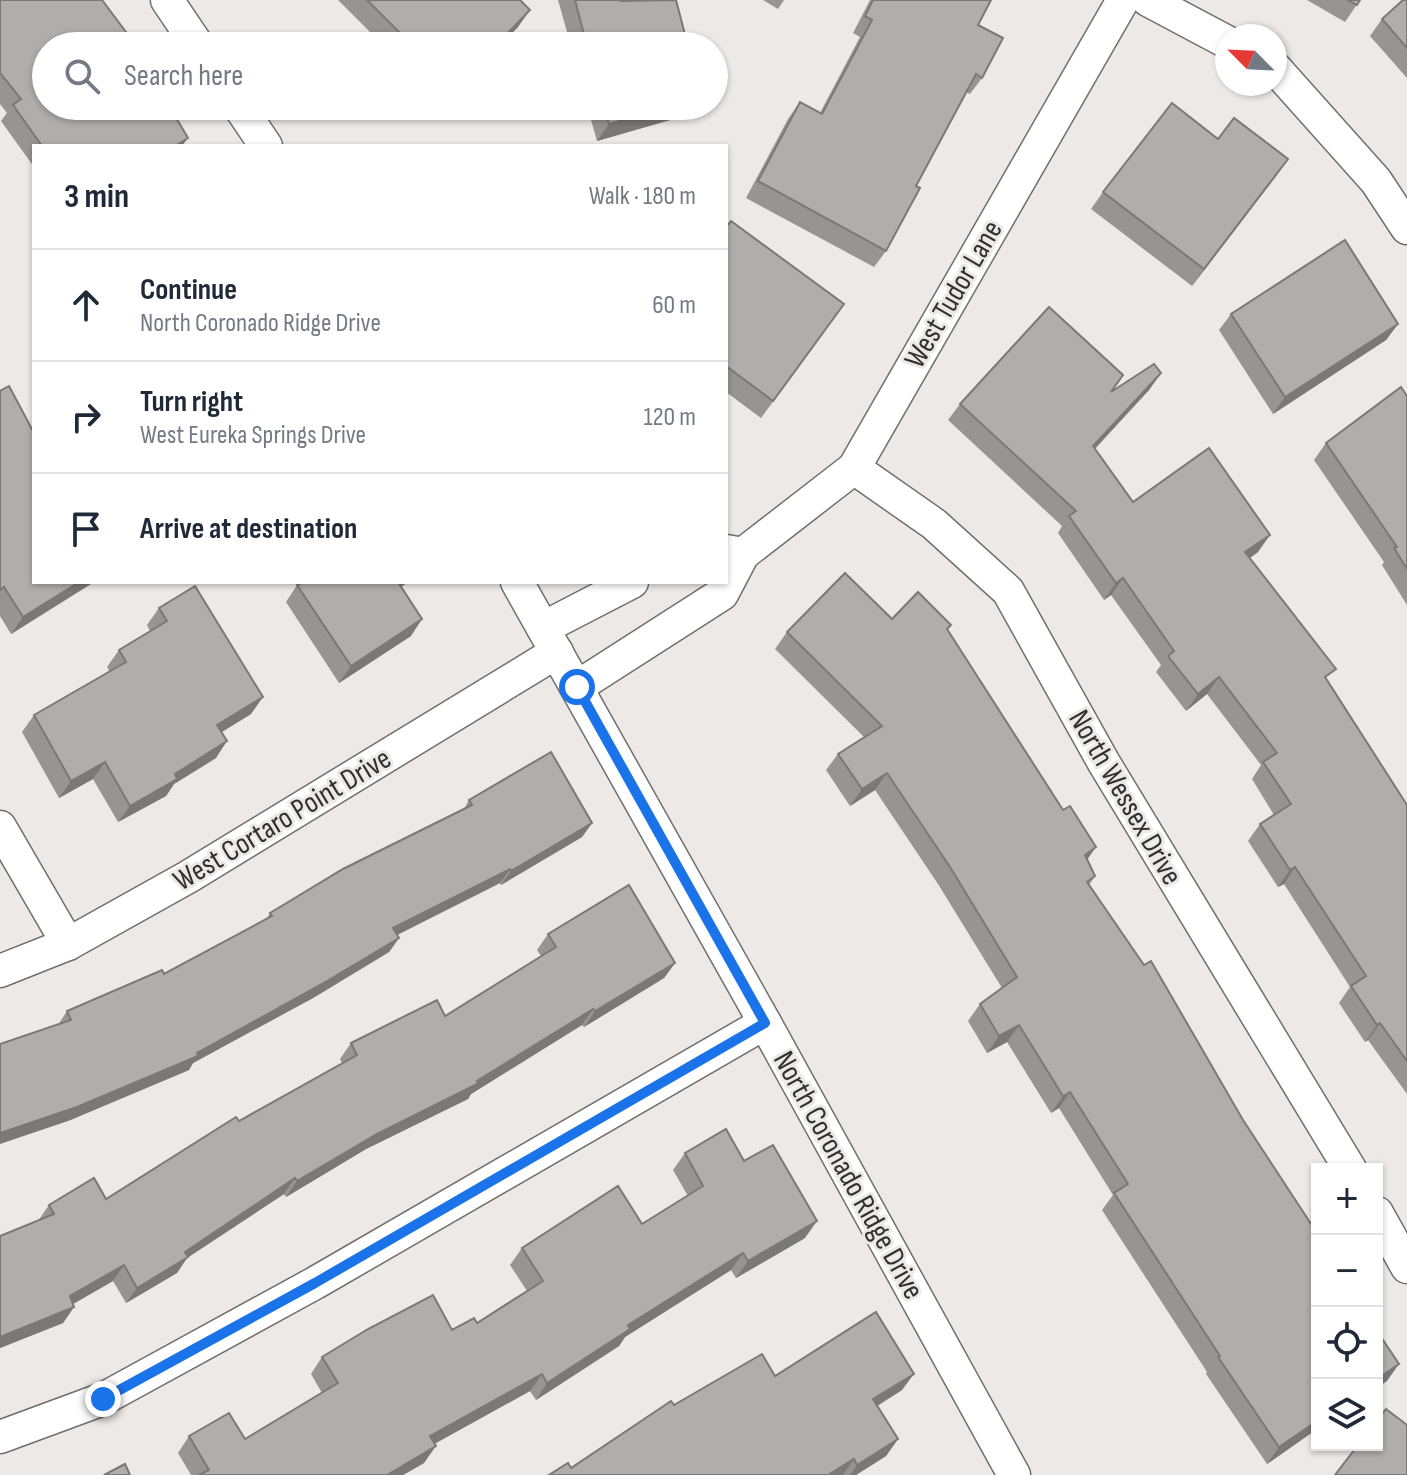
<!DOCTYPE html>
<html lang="en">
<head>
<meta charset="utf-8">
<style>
  body { margin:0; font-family:"Sofia Sans Condensed",sans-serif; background:#f2f2f3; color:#1f2937 }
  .controls { position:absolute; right:24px; bottom:24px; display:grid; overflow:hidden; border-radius:0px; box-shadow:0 2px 6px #0004 }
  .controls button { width:72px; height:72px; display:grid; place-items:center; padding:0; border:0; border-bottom:2px solid #e0e1e3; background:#fff; color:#1f2937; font:40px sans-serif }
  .compass { position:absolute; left:1215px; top:24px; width:72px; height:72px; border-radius:50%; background:#fff; box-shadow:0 2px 6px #0004; rotate:294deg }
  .stop { position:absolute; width:24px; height:24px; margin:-18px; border:6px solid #1a73e8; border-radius:50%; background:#fff }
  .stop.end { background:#1a73e8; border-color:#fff; box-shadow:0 2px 8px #0008 }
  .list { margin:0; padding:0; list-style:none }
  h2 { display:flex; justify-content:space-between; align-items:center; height:104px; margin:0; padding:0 32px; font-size:34px }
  h2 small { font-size:26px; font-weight:400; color:#747a83 }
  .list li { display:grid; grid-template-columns:52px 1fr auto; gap:24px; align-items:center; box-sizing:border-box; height:112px; padding:0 32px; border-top:2px solid #e0e1e3 }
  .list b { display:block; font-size:30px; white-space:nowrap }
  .list p { margin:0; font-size:26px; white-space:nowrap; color:#747a83 }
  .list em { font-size:26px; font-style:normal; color:#747a83 }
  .icon { flex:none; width:44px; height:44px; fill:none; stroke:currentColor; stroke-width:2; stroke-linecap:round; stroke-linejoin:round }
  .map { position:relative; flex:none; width:1407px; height:1475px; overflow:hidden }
  .search { position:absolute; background:#fff; box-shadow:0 2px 6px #0004; left:32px; top:32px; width:696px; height:88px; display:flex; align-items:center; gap:20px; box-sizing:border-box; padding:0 28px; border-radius:44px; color:#747a83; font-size:30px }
  .panel { position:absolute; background:#fff; box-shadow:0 2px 6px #0004; left:32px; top:144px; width:696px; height:440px; border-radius:0px }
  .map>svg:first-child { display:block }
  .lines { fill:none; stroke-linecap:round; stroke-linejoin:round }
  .minor-casing { stroke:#716e6b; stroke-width:35 }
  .minor { stroke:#fff; stroke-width:32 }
  .wall { fill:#979592 }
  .shaded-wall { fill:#7b7977 }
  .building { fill:#b0adaa; stroke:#7b7977; stroke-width:2 }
  .route { stroke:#1a73e8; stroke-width:10 }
  .labels { text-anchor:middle; stroke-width:6; stroke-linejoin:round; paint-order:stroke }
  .street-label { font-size:30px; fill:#323130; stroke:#ece9e6 }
</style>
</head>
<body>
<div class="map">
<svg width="1407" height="1475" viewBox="0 0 1407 1475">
  <rect width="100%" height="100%" fill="#ece9e6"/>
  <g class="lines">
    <defs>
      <g id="minor">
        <path d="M167,0L198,46"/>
        <path d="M1148,0L1227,42"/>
        <path d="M1275,68L1376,181L1407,228"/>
        <path d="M239,106L266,146"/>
        <path d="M854,468L934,524L1008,591L1104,763L1350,1169"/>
        <path d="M743,554L854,468L1123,0"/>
        <path d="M517,582L765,1023L1014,1475"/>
        <path d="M543,628L632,582"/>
        <path d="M577,687L722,594L743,554L726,551"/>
        <path d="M0,827L68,944"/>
        <path d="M0,971L68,944L188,877L557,652"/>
        <path d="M1377,1213L1407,1267"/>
        <path d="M0,1437L103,1399L315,1283L765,1023"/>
      </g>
    </defs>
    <use href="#minor" class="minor-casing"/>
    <use href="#minor" class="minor"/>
  </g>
  <g class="wall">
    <path d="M0,0L46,46L135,116L182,146H34V167L1,121L7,113L0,104Z"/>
    <path d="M338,0H520L518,27L499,46H384Z"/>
    <path d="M558,0H621L688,46H571Z"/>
    <path d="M763,0H784L778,9Z"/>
    <path d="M870,0H991L978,25L982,78L970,94L966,92L916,186L886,251L874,267L746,198L788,119L800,102L820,113L860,37L853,33Z"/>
    <path d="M1307,0H1360L1345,22Z"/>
    <path d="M1407,0V78L1370,36L1382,19Z"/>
    <path d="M587,106H696L691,114L597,141Z"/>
    <path d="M1218,139L1276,176L1192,286L1091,209L1103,192Z"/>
    <path d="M726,227L844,304L761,418L726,392Z"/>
    <path d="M1231,314L1398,324L1386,340L1273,414L1219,330Z"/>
    <path d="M1161,373L1149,390L1095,449L1133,502L1258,552L1250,558L1407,805V1094L1368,1040L1365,1042L1339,1003L1350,987L1284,884L1278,887L1248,841L1260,824L1274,815L1252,779L1261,765L1207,694L1186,711L1156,672L1161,665L1111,595L1104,600L1058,533L1062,526L948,420L960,404L1123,375L1112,390Z"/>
    <path d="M0,391L34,582H94L11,634L0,616Z"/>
    <path d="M1407,396V605L1382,565L1384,562L1314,460L1326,443Z"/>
    <path d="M408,582L401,587L411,636L339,683L286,602L297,585Z"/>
    <path d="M159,608L251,714L222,732L216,758L174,784L166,796L118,822L93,779L59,798L22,732L34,715L110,672L107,667L119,650L150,631L147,625Z"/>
    <path d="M892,619L947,629L1087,860L1095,876L1089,885L1317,1233V1429L1267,1464L1206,1374L1207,1372L1102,1210L1113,1195L1059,1108L1051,1113L1007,1042L987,1053L968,1021L980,1004L1002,988L938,884L875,790L850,806L826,770L838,754L864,737L775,649L787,632Z"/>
    <path d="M469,800L592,823L582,837L501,885L500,883L397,935L399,938L389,952L313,998L193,1063L189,1070L68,1121L58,1025L67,1011L164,974L266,920L270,913L464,809Z"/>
    <path d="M548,934L675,963L664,978L584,1027L582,1025L471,1094L468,1099L366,1149L286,1197L284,1194L187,1258L177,1273L126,1303L113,1281L73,1304L74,1307L63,1323L0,1348V1236L38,1221L49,1205L106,1199L342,1063L340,1059L351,1043L445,1016L541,956L537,950Z"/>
    <path d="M685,1153L744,1161L805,1238L736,1278L731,1270L625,1337L619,1346L536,1400L530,1391L434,1444L424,1463L403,1475H191L178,1453L189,1436L245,1439L322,1393L311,1374L322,1357L477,1323L527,1291L510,1265L522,1248L642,1224L688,1196L673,1170Z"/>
    <path d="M775,1376L902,1390L877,1406L898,1439L886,1456L856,1475H549L571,1468L674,1405Z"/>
  </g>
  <g class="shaded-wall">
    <path d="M530,10L518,27L499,46H495Z"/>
    <path d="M672,106H696L691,114L597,141L609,124Z"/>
    <path d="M188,138L182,146H175Z"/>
    <path d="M1288,159L1276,176L1192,286L1204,269Z"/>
    <path d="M1398,324L1386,340L1273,414L1285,397Z"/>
    <path d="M1161,373L1149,390L1081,463L1093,446Z"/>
    <path d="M1270,535L1258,552L1234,569L1245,552Z"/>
    <path d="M1123,578L1111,595L1104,600L1116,583Z"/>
    <path d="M79,582H94L11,634L23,617Z"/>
    <path d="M395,582H408L385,597Z"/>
    <path d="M422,619L411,636L339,683L351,666Z"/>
    <path d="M1219,677L1207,694L1186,711L1198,694Z"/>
    <path d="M263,697L251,714L205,742L217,725Z"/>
    <path d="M227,741L216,758L174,784L166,796L118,822L130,806L175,774Z"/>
    <path d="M105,762L93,779L59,798L71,781Z"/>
    <path d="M887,773L875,790L850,806L862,789Z"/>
    <path d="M592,823L582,837L501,885L511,871Z"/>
    <path d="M1096,847L1084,864L1085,855Z"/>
    <path d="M1295,867L1284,884L1278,887L1290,870Z"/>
    <path d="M510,869L500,883L383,942L393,928Z"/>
    <path d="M399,938L389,952L313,998L193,1063L189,1070L68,1121L0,1144V1133L197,1053Z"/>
    <path d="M675,963L664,978L584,1027L595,1011Z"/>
    <path d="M593,1009L582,1025L471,1094L468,1099L366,1149L286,1197L297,1181L377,1134L477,1081Z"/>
    <path d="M1380,1023L1368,1040L1365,1042L1377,1025Z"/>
    <path d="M1019,1025L1007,1042L987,1053L999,1036Z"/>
    <path d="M1070,1092L1059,1108L1051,1113L1063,1096Z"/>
    <path d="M295,1178L284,1194L187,1258L177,1273L126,1303L137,1288L185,1252Z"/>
    <path d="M817,1221L805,1238L736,1278L748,1261Z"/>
    <path d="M743,1253L731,1270L625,1337L619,1346L536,1400L547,1383L628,1325Z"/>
    <path d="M124,1265L113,1281L59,1312L70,1296Z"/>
    <path d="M74,1307L63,1323L0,1348V1337Z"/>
    <path d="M1399,1364L1387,1381L1377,1388V1379Z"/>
    <path d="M542,1374L530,1391L418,1453L430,1436Z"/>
    <path d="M914,1374L902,1390L861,1416L873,1399Z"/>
    <path d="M1317,1421V1429L1267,1464L1279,1447Z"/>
    <path d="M898,1439L886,1456L856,1475H850L857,1465Z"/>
    <path d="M436,1446L424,1463L403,1475H387Z"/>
    <path d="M854,1459L843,1475H828Z"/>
  </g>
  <g class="building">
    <path d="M0,0H102L132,40L124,46H46V106H129L135,116L152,106H169L188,138L175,146H42L13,105L21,99L0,73Z"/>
    <path d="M367,0H520L530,10L495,46H413Z"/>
    <path d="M575,0H621V1L676,0L688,46H587Z"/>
    <path d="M873,0H991L978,25L1003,38L982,78L976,74L916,186L920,188L886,251L758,181L800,102L822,114L872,20L865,16Z"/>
    <path d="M1348,0H1360L1357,5Z"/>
    <path d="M1403,0H1407V48L1382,19Z"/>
    <path d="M1172,103L1218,139L1234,118L1288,159L1204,269L1103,192Z"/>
    <path d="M604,106H672L609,124Z"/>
    <path d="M731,221L844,304L773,401L726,366V227Z"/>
    <path d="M1345,240L1398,324L1285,397L1231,314Z"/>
    <path d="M1049,307L1123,375L1111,392L1154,364L1161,373L1093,446L1133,502L1209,448L1270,535L1245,552L1336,669L1325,677L1407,805V1061L1380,1023L1377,1025L1351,986L1366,976L1295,867L1290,870L1260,824L1291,804L1263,762L1277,753L1219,677L1198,694L1168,656L1174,651L1123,578L1116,583L1069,516L1076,511L960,404Z"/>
    <path d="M9,386L34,433V582H79L23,617L4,587L0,590V391Z"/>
    <path d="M1401,387L1407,396V569L1394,548L1397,547L1326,443Z"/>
    <path d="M845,573L892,619L918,592L951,625L947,629L1063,810L1070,806L1096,847L1085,855L1095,876L1087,882L1144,965L1151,961L1243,1120L1317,1233V1421L1279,1447L1218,1357L1220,1356L1114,1193L1128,1184L1070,1092L1063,1096L1019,1025L999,1036L980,1004L1017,977L950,867L887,773L862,789L838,754L882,726L787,632Z"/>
    <path d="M303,582H398L422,619L351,666L297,585Z"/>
    <path d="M195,586L263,697L217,725L227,741L175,774L177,779L130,806L105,762L71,781L34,715L126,662L119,650L167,621L159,608Z"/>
    <path d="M551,752L592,823L511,871L510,869L393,928L399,938L322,984L197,1053L198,1056L77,1107L0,1133V1044L71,1020L67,1011L162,970L164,974L272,916L270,913L343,869L472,805L469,800Z"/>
    <path d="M629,885L675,963L595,1011L593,1009L477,1081L479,1083L377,1134L297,1181L295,1178L185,1252L188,1257L137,1288L124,1265L70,1296L74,1307L0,1337V1236L54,1214L49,1205L94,1178L106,1199L236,1117L239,1121L357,1055L351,1043L437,1000L445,1016L556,947L548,934Z"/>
    <path d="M726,1129L744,1161L773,1145L817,1221L748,1261L743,1253L628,1325L630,1329L547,1383L542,1374L430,1436L436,1446L387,1475H199L209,1470L189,1436L229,1413L245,1439L338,1383L322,1357L368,1329L433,1295L452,1330L474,1318L477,1323L543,1281L522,1248L618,1186L642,1224L703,1186L685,1153Z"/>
    <path d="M876,1312L914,1374L873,1399L898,1439L857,1465L854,1459L828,1475H549L568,1463L571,1468L671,1401L674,1405L762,1354L775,1376Z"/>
    <path d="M1377,1331L1399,1364L1377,1379Z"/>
    <path d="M1386,1409L1407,1425V1475H1335L1358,1445H1377V1421Z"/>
    <path d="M125,1464L130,1475H104Z"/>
  </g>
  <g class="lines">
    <path class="route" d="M103,1399L315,1283L765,1023L577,687"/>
  </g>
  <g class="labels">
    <g class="street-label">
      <text transform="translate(953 294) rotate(-60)" y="10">West Tudor Lane</text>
      <text transform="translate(1126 797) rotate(60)" y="10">North Wessex Drive</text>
      <text transform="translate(282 819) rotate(-31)" y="10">West Cortaro Point Drive</text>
      <text transform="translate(849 1175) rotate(61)" y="10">North Coronado Ridge Drive</text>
    </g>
  </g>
</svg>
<div class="controls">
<button>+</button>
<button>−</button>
<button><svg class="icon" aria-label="locate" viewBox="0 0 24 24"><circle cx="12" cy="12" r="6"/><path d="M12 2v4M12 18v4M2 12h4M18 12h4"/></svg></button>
<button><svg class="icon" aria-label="layers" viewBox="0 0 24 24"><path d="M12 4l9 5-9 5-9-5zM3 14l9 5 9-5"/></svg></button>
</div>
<svg class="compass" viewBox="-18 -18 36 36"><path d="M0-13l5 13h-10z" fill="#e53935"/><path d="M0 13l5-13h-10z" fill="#747a83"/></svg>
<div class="stop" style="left:577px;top:687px"></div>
<div class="stop end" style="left:103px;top:1399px"></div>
<div class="search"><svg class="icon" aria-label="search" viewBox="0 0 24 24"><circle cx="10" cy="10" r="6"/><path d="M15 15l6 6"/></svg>Search here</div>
<section class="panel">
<h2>3 min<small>Walk · 180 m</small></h2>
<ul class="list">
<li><svg class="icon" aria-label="ahead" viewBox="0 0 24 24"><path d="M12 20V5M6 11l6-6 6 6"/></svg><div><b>Continue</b><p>North Coronado Ridge Drive</p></div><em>60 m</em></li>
<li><svg class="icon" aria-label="right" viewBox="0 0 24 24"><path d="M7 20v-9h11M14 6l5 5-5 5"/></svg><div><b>Turn right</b><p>West Eureka Springs Drive</p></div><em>120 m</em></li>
<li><svg class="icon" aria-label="arrive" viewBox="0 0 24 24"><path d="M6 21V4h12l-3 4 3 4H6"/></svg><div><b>Arrive at destination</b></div></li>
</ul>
</section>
</div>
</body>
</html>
